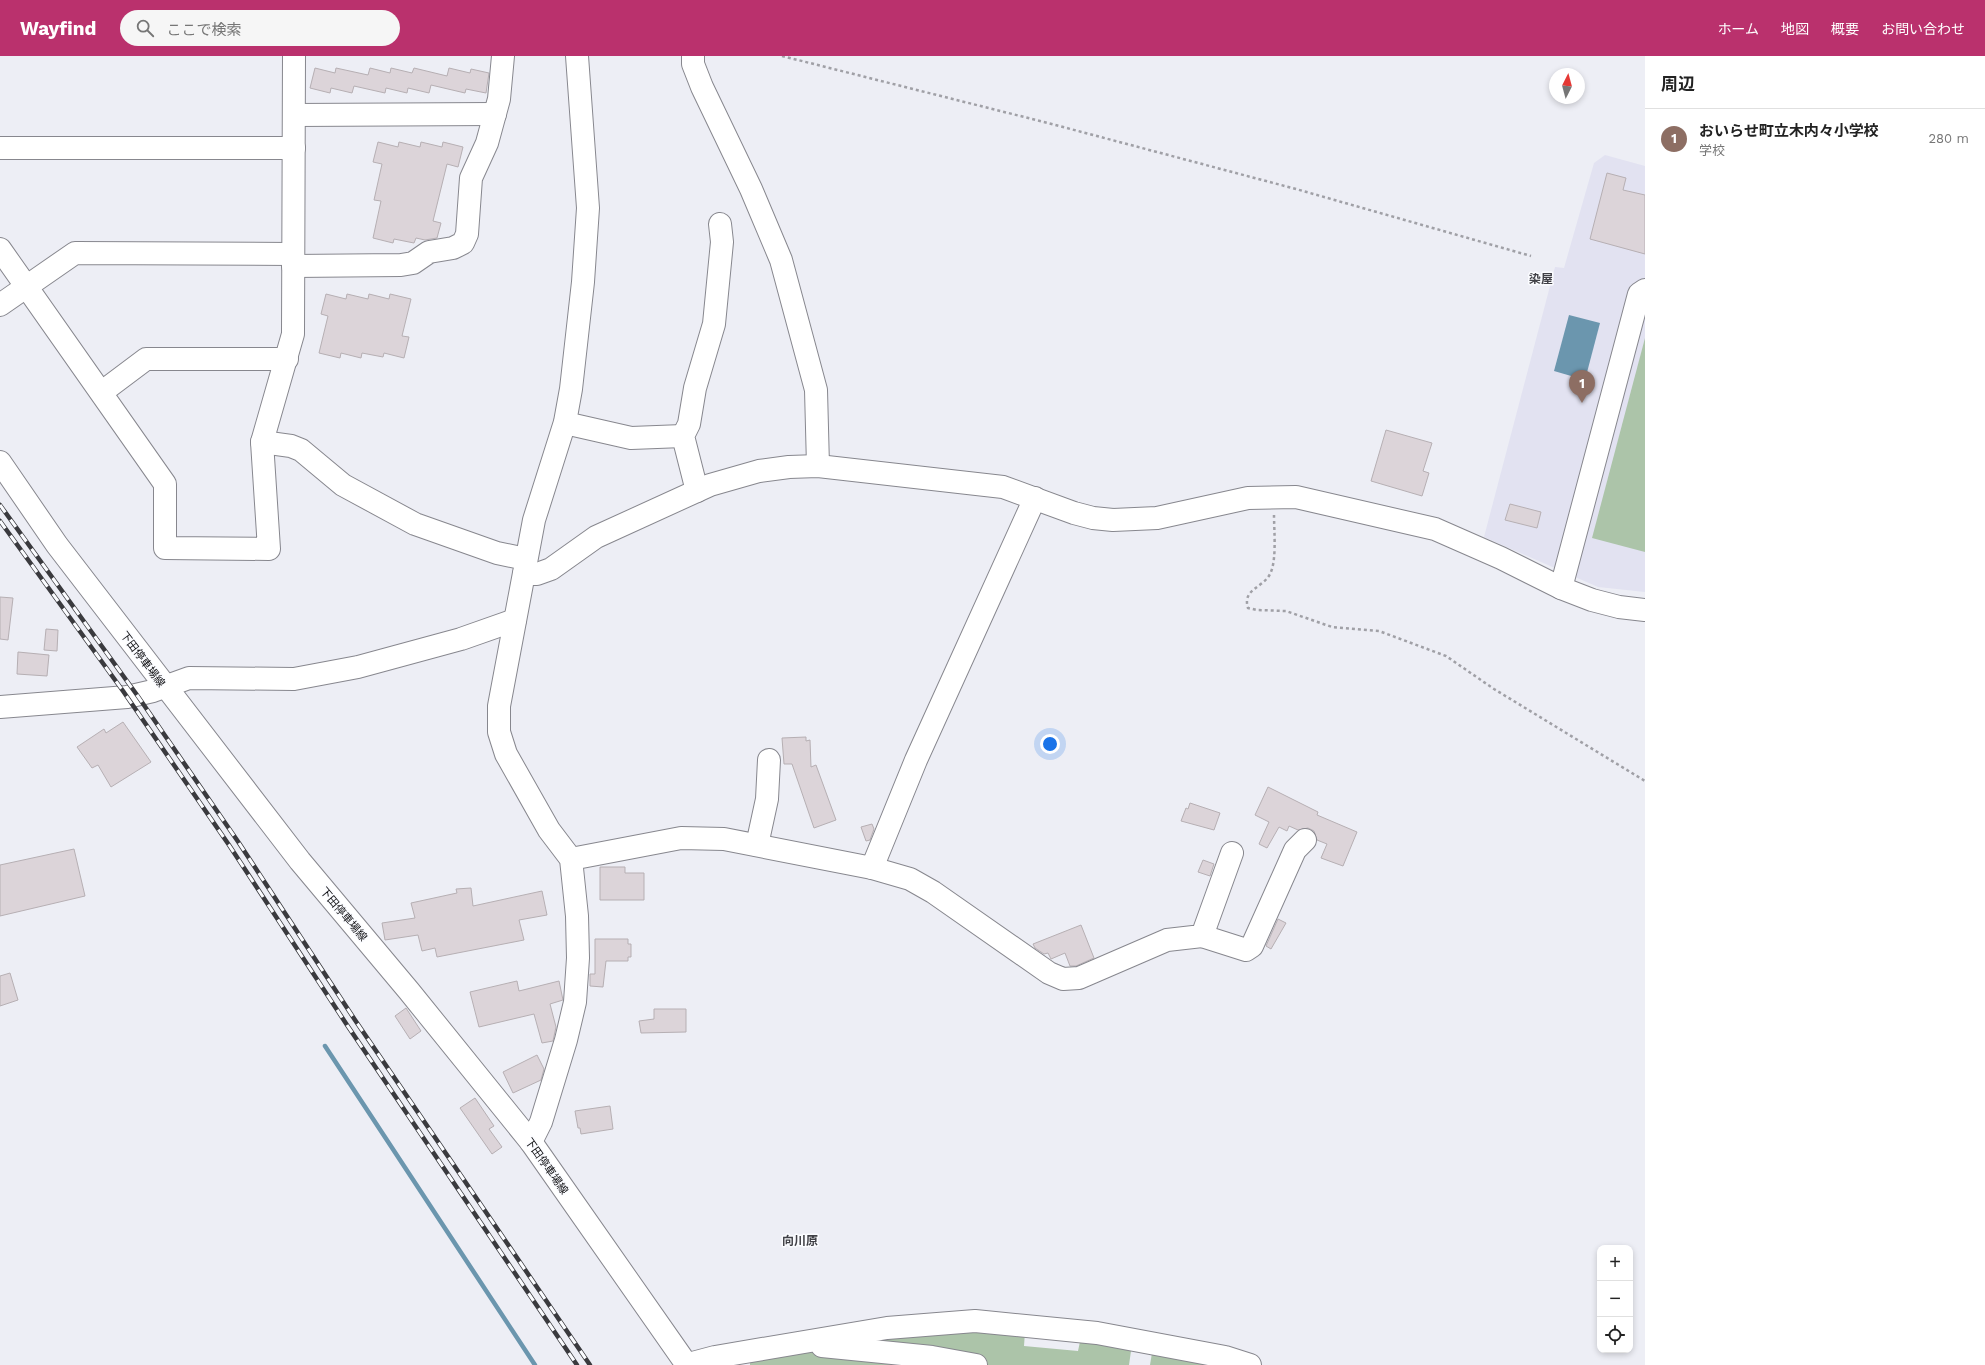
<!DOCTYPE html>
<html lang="ja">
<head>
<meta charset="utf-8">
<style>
  body { margin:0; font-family:"Work Sans","Noto Sans JP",sans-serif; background:#f6f6f6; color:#222 }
  .controls { position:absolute; right:12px; bottom:12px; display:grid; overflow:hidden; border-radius:8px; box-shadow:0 2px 6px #0003 }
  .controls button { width:36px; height:36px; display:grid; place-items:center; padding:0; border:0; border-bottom:1px solid #e0e0e0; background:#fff; color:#222; font:20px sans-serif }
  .compass { position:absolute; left:1549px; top:12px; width:36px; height:36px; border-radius:50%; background:#fff; box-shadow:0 2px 6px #0003; rotate:6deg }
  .you { position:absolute; left:1050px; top:688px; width:14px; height:14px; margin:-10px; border:3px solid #fff; border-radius:50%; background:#1a73e8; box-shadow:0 0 0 6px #1a73e833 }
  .badge { display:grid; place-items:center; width:26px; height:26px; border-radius:50%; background:#ba316d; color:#fff; font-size:13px; font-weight:700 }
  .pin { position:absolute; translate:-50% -33px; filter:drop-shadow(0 1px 2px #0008) }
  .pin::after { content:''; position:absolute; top:21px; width:14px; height:12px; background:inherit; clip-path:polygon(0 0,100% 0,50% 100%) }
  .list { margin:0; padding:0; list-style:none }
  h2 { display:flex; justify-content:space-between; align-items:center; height:52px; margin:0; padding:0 16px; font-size:17px }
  h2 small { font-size:13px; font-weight:400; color:#767676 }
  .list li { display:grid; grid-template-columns:26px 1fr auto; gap:12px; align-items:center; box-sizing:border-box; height:60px; padding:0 16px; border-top:1px solid #e0e0e0 }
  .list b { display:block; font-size:15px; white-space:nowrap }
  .list p { margin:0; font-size:13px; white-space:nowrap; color:#767676 }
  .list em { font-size:13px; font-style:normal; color:#767676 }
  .icon { flex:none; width:22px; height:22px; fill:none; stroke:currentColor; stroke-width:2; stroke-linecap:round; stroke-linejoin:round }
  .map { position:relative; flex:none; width:1645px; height:1309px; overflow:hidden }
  header { display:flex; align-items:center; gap:24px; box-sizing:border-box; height:56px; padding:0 20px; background:#ba316d; color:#fff }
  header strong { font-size:19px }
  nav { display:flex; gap:22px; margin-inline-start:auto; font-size:14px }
  .search { width:280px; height:36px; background:#f6f6f6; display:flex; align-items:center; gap:10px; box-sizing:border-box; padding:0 14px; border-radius:22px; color:#767676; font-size:15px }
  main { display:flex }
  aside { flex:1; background:#fff }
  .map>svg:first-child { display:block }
  .built { fill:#e2e2f1 }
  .green { fill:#acc4a9 }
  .water { fill:#6b96ae }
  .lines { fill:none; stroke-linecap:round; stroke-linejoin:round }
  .stream { stroke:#6b96ae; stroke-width:4.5 }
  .building { fill:#dcd4d9; stroke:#b6afb3 }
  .minor-casing { stroke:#87878e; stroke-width:24 }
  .major-casing { stroke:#87878e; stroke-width:24 }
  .path { stroke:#a0a0a6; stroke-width:2.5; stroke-dasharray:3 3; stroke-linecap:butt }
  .minor { stroke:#fff; stroke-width:22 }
  .major { stroke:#fff; stroke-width:22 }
  .rail-casing { stroke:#3a3a3e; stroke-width:4.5 }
  .rail { stroke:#fbfcff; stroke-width:3; stroke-dasharray:9; stroke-linecap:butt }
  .labels { text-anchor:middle; stroke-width:3; stroke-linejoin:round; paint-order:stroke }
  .street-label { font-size:11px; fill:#0f0f12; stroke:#fbfcff }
  .neighbourhood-label { font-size:12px; font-weight:bold; fill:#404046; stroke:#fbfcff }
</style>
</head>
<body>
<header>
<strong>Wayfind</strong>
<div class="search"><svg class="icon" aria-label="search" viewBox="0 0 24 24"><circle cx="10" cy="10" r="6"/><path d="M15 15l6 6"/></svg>ここで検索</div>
<nav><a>ホーム</a><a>地図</a><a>概要</a><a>お問い合わせ</a></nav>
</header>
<main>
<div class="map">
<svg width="1645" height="1309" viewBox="0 0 1645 1309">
  <rect width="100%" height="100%" fill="#edeef5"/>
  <path class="built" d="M1605,99L1645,110V536L1598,531L1484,481L1555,211L1564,212L1594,107Z"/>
  <g class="green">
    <path d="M1645,282V496L1592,482Z"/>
    <path d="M956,1273L1025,1276L1024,1290L1078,1295L1081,1281L1132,1288L1129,1309H750V1302Z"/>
    <path d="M1153,1291L1225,1309H1150Z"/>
  </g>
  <path class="water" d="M1569,259L1600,267L1585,324L1554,315Z"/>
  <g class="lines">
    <path class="stream" d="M325,990L535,1309"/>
  </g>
  <g class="building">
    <path d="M315,12L335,17L336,12L368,19L370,12L390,17L391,12L412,17L414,12L447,20L449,12L470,17L471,13L489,17L486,37L466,33L465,37L431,29L429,37L408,32L407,37L386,32L385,37L354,30L352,37L331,32L330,37L310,32Z"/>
    <path d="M378,86L398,91L399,86L420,91L421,86L442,91L443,86L463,91L458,111L447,108L433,165L441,167L437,182L425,184L416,182L414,187L394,183L393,187L373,182L381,145L374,144L382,108L373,106Z"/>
    <path d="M1607,117L1626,122L1623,134L1645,139V198L1590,183Z"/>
    <path d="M326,238L346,243L347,238L368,243L369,238L389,243L390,238L411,243L402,280L409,281L404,302L384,297L383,301L362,297L361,302L341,297L340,302L319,297L328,260L321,258Z"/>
    <path d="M1386,374L1432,387L1423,415L1429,417L1422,440L1371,425Z"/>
    <path d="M1510,448L1541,456L1537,472L1505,464Z"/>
    <path d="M0,541L13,542L8,584L0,583Z"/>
    <path d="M46,573L58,574L57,595L44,594Z"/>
    <path d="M18,596L49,599L47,620L17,618Z"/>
    <path d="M123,666L151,706L111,731L98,709L92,712L77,691L104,673L106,677Z"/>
    <path d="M806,681V685L810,684L811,711L816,709L836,764L814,772L792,708H784L782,682Z"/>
    <path d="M1268,731L1318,756L1317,759L1357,776L1343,810L1321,802L1327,788L1317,784L1314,775L1308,772L1298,774L1289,770L1287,775L1279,771L1267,792L1259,788L1269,766L1255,759Z"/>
    <path d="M1190,747L1220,757L1214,774L1181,765L1186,752L1188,753Z"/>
    <path d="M872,768L874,773L870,784L866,785L861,771Z"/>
    <path d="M74,793L85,840L0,860V809Z"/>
    <path d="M1203,804L1214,808L1210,820L1198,816Z"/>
    <path d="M600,811H625V817H644V844H600Z"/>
    <path d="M471,832L473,850L542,835L547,859L519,864L524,884L437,901L435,892L422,895L418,879L385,884L382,867L415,862L411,847L457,837L456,833Z"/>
    <path d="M1278,863L1286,867L1271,893L1266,890Z"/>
    <path d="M1081,869L1094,902L1076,910H1070L1065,897L1051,903L1048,897L1044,898L1035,892L1033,888Z"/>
    <path d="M595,883H628V888H631V901H628V905H606L603,931L590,930V918H595Z"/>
    <path d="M10,917L18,944L0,950V920Z"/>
    <path d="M517,925L519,935L559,925L563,944L550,948L556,971L553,985L542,987L534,958L479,971L470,936Z"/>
    <path d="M406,952L421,975L410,983L395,960Z"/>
    <path d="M654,953H686V976L641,977L639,965L654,963Z"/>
    <path d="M537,999L544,1013L541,1024L513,1037L503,1016Z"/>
    <path d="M475,1042L494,1070L489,1073L502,1091L492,1098L460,1052Z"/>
    <path d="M610,1050L613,1073L581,1078L580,1072H578L575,1055Z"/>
  </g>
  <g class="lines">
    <defs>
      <g id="minor">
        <path d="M693,0V8L702,31L751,133L781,204L816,334L818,410"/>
        <path d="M294,59L495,58"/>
        <path d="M0,92H294"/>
        <path d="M0,193L165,428V492L269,493L262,386L293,278L294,0"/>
        <path d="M293,210L401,209L413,207L429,196L453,192L463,187L467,178L471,122L487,87L499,43L503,0"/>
        <path d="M0,249L75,197L293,198"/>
        <path d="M102,336L146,303H287"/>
        <path d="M565,367L631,382L683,380"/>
        <path d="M262,386L291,390L301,394L343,429L415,468L497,497L526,503"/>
        <path d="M697,435L683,380L689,368L695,332L714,268L722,186L720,168"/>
        <path d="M524,518H537L551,513L596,481L710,429L759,415L789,411L818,410L1003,431L1074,457L1093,462L1113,464L1157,462L1248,442L1296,441L1435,473L1501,502L1561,532L1592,544L1619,551L1645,554"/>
        <path d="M1561,532L1639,238L1645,234"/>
        <path d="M0,651L127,641L153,635L189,622L294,623L358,611L461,583L515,564"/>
        <path d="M757,789L767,743L769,704"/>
        <path d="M571,803L681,782L724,783L872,812L910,823L933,836L1049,917L1063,923L1079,922L1167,884L1202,880L1232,797"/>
        <path d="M872,812L916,704L1035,442"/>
        <path d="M1202,880L1246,894L1252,890L1295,794L1305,784"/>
        <path d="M531,1086L541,1066L566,984L575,946L578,902L577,860L571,803L549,774L506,698L499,676V650L534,464L565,366L571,333L583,226L588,152L577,0"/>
        <path d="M822,1290L932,1301L976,1309"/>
        <path d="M685,1309L715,1301L887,1272L975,1265L1097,1277L1225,1301L1250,1309"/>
      </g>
      <path id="major" d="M0,406L57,489L300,805L409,935L531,1086L687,1309"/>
    </defs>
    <use href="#minor" class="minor-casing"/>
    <use href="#major" class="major-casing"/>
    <g class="path">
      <path d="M782,0L1048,67L1296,133L1531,200"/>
      <path d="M1274,459C1274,474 1277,505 1270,518C1263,532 1242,533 1248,552L1257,554L1286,555L1332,571L1379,575L1446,600L1494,633L1645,725"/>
    </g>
    <use href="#minor" class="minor"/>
    <use href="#major" class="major"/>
    <defs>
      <g id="rail">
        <path d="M0,449L137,639L239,787L355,964L590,1309"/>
        <path d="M0,465L123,635L229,789L347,969L577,1309"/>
      </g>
    </defs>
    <use href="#rail" class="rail-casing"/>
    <use href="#rail" class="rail"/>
  </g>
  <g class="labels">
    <g class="street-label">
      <text transform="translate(143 603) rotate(53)" y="4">下田停車場線</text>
      <text transform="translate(344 858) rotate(50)" y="4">下田停車場線</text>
      <text transform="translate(547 1110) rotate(55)" y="4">下田停車場線</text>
    </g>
    <g class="neighbourhood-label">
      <text x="1541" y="227">染屋</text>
      <text x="800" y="1189">向川原</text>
    </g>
  </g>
</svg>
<div class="controls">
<button>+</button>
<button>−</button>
<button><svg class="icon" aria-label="locate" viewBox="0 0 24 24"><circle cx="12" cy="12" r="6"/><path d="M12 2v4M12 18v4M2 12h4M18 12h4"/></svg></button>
</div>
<svg class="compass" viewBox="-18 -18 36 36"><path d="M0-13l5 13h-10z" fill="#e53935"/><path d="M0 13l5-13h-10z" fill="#767676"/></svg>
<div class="you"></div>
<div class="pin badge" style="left:1582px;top:347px;background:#8d6e63">1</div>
</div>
<aside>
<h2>周辺<small></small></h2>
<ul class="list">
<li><span class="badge" style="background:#8d6e63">1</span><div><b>おいらせ町立木内々小学校</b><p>学校</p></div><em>280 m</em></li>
</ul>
</aside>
</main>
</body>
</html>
